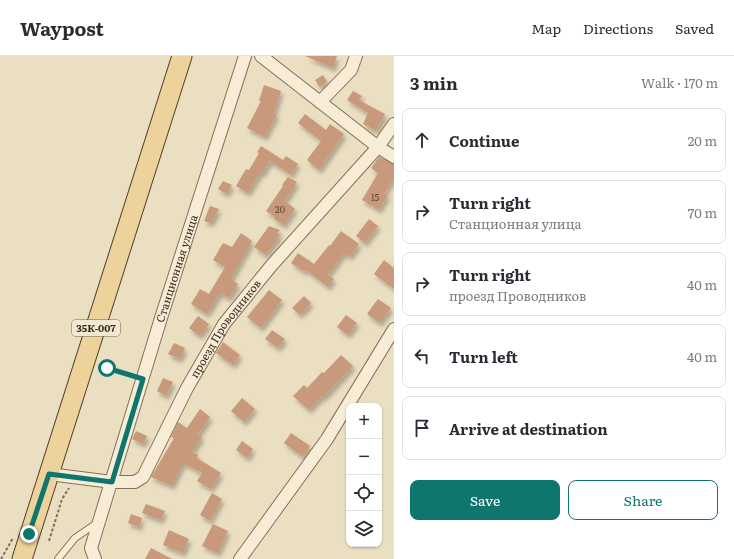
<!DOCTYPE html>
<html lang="en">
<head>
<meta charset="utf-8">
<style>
  body { margin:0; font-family:Literata,serif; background:#f2f2f3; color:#2b2b33 }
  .controls { position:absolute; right:12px; bottom:12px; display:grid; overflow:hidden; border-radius:8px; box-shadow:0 1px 3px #0004 }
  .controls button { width:36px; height:36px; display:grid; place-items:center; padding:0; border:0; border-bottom:1px solid #e1e1e2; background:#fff; color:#2b2b33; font:20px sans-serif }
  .stop { position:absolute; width:12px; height:12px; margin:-9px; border:3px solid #0f766e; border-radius:50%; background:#fff }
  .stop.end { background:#0f766e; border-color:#fff; box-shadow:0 1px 4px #0008 }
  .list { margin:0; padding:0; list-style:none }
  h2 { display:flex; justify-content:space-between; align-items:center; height:52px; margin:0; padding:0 16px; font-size:17px }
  h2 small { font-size:13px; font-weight:400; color:#7c7c81 }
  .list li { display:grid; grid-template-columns:26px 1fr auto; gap:12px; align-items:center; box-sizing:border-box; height:64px; margin:0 8px 8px; padding:0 8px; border:1px solid #e1e1e2; border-radius:8px }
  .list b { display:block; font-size:15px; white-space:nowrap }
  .list p { margin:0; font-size:13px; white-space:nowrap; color:#7c7c81 }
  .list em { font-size:13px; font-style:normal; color:#7c7c81 }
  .actions { display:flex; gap:8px; padding:12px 16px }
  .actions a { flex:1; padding:9px 0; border:1px solid #0f766e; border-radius:8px; text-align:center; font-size:14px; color:#0f766e }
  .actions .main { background:#0f766e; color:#fff }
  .icon { flex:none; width:22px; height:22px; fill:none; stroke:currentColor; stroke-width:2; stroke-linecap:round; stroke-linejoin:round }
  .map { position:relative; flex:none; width:394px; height:503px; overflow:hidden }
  header { display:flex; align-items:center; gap:24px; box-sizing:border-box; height:56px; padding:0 20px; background:#fff; border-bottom:1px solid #e1e1e2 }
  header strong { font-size:19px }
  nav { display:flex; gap:22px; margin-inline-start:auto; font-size:14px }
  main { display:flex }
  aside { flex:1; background:#fff }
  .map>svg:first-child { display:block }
  .building { fill:#c8997a; filter:url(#shadow) }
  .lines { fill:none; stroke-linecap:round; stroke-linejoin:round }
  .service-casing { stroke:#84705a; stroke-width:8 }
  .minor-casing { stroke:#84705a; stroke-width:14 }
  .primary-casing { stroke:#523f2e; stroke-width:21 }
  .path { stroke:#84705a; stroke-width:2; stroke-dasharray:3 2; stroke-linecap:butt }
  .service { stroke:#f7ecd5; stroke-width:6 }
  .minor { stroke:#f7ecd5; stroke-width:12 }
  .primary { stroke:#edd29b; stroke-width:19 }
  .route { stroke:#0f766e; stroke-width:5 }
  .labels { text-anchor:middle; stroke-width:4; stroke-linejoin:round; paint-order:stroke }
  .number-label { font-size:9px; fill:#5a4535 }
  .shield { fill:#f3e9d1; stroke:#6e6354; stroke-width:1 }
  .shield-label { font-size:10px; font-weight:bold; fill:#35291e }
  .street-label { font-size:11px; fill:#35291e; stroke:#f3e9d1 }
</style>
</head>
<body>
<header>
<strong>Waypost</strong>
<nav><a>Map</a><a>Directions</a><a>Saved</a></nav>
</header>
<main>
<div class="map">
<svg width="394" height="503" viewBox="0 0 394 503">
  <defs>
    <filter id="shadow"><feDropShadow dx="2.5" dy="4" stdDeviation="2" flood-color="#0004"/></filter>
  </defs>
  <rect width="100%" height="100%" fill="#ebdfc2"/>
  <g class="building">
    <path d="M305,0H337L333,12Z"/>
    <path d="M323,19L327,26L320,31L315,24Z"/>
    <path d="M264,29L281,35L274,57L277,58L265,81L247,72L261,45H259Z"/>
    <path d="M353,35L362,40L359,44L385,58L376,75L363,68L368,57L347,44Z"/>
    <path d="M305,58L326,74L330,68L344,78L319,114L307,104L321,85L298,67Z"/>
    <path d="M261,90L283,104L286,100L298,108L291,119L270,105L262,118L260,117L248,137L236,130L246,113L249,114L259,97L257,96Z"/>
    <path d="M379,101L394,108V122L384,138L388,139L379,154L362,144L378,117L371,112Z"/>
    <path d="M288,121L297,126L285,145L295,153L284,169L274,163L275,161L266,155L283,130L282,129Z"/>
    <path d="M223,125L232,129L227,138L218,133Z"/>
    <path d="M210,150L219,153L211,167L204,165Z"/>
    <path d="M369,163L378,170L365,187L356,180Z"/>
    <path d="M269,170L280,174L277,177L280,179L266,199L254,191Z"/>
    <path d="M341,175L359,188L350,201L344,197L328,219L334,223L328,231L306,214L305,216L291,207L298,197L314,208L329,189L330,190Z"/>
    <path d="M241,177L252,185L231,223L238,228L229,242L220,237L207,258L191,248L200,233L209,238L225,211L213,204L223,187L232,191Z"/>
    <path d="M384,204L394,212V233L374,218Z"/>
    <path d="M269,234L282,244L261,272L247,261Z"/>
    <path d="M304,240L311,247L300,259L292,252Z"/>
    <path d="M378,243L391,252L380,267L367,258Z"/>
    <path d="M346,259L357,267L348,279L337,271Z"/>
    <path d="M198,260L209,268L200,280L189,272Z"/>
    <path d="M272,274L285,283L278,292L265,283Z"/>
    <path d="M223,286L240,299L233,309L216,297Z"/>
    <path d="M174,287L185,292L180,303L168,298Z"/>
    <path d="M341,299L353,310L323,342L322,340L309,354L293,340L304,329L307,332L322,316L324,317Z"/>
    <path d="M163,322L173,326L166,340L157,335Z"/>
    <path d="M242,342L255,353L244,366L231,355Z"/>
    <path d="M200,353L210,361L198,379L202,381L192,396L198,399L197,402L221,417L211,433L197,425L202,417L183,407L172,430L151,421L174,382L171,381L178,366L187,372Z"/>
    <path d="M136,375L147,380L143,388L132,383Z"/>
    <path d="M291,377L310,390L303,401L284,387Z"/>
    <path d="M242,385L253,393L247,402L236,394Z"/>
    <path d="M212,437L222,443L210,465L200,459Z"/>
    <path d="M146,448L165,455L161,464L142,457Z"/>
    <path d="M131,458L142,462L139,471L128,467Z"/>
    <path d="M213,468L228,475L218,497L202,490Z"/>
    <path d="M169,474L189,483L183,497L163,489Z"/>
    <path d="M151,492L172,503H145Z"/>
  </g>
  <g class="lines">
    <defs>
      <path id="service" d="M58,503L75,482L97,467"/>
      <g id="minor">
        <path d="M261,0L378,91L394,101"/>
        <path d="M320,46L351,14L356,0"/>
        <path id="s1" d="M49,418L112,426H135L143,421L187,332L224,268L271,210L378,91L394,68"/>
        <path id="s2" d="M95,503L91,492L161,262L245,0"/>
        <path d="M240,503L327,383L394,273"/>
      </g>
      <path id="primary" d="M22,503L182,0"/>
    </defs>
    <use href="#service" class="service-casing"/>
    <use href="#minor" class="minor-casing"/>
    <use href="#primary" class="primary-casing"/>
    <g class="path">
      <path d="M107,312L133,320"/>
      <path d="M49,485L62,443L69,432"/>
      <path d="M1,503L13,482"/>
    </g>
    <use href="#service" class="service"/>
    <use href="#minor" class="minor"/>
    <use href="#primary" class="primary"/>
  </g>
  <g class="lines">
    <path class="route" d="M29,478L49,418L112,426L143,323L107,312"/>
  </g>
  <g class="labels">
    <g class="number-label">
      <text x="375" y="145">15</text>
      <text x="280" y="157">20</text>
    </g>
    <rect class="shield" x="72" y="264" width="48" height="16" rx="3"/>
    <g class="shield-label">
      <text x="96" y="276">35К-007</text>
    </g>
    <g class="street-label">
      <text dy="4" stroke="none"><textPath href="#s2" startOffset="304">Станционная улица</textPath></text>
      <text dy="4" stroke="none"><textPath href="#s1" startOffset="266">проезд Проводников</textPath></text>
    </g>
  </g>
</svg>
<div class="controls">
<button>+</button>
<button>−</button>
<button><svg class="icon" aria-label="locate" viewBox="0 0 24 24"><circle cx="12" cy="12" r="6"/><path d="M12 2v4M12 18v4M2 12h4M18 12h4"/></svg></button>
<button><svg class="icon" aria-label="layers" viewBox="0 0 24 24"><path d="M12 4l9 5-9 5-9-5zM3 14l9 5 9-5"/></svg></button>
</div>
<div class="stop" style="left:107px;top:312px"></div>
<div class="stop end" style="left:29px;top:478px"></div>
</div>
<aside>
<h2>3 min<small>Walk · 170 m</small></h2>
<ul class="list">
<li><svg class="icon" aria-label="ahead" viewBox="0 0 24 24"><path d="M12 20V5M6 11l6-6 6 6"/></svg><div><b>Continue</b></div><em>20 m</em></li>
<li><svg class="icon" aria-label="right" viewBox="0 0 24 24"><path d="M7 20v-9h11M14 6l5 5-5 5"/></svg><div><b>Turn right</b><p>Станционная улица</p></div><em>70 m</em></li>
<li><svg class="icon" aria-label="right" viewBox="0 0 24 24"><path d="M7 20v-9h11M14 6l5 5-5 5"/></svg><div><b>Turn right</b><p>проезд Проводников</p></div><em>40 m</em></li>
<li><svg class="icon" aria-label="left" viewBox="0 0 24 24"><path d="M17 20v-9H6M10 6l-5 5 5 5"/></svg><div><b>Turn left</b></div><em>40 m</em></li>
<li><svg class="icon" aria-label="arrive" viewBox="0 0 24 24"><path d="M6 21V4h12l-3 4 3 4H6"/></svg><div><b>Arrive at destination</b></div></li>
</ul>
<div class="actions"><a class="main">Save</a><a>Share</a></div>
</aside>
</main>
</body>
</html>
